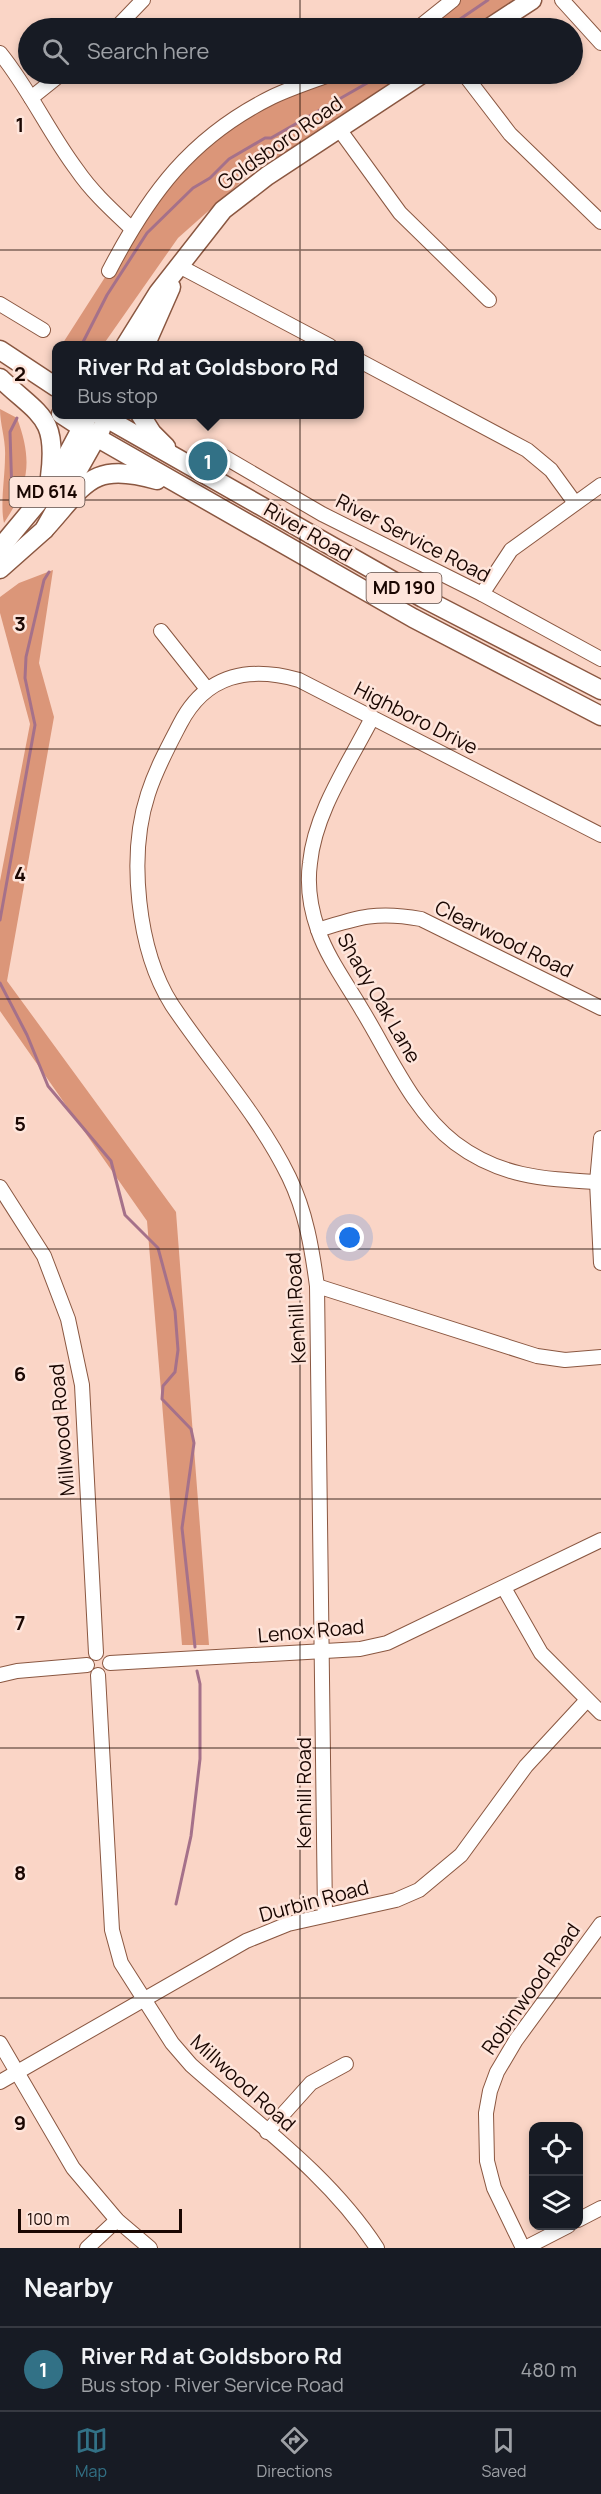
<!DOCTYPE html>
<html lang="en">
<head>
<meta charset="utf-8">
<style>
  body { margin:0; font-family:Manrope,sans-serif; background:#242831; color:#f1f3f6 }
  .controls { position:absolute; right:18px; bottom:18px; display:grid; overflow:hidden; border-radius:12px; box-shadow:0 3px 9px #0003 }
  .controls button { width:54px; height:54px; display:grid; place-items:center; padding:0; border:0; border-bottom:2px solid #363941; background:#171b24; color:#f1f3f6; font:30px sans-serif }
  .scale { position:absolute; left:18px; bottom:15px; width:164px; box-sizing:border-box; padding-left:6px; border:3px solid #1a0702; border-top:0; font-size:16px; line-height:21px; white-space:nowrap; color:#1a0702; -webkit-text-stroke:4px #fee5db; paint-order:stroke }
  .you { position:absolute; left:350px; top:1238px; width:21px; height:21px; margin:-15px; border:4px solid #fff; border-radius:50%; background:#1a73e8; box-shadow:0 0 0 9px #1a73e833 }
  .badge { display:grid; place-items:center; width:39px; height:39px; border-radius:50%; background:#327186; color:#fff; font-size:20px; font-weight:700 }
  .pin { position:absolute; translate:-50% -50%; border:3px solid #fff; box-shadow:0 2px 6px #0006 }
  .popup { position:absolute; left:52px; top:341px; width:312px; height:78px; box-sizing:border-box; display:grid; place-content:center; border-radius:12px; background:#171b24; filter:drop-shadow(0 2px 4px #0005); font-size:20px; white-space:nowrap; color:#9ea1a6 }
  .popup b { font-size:22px; color:#f1f3f6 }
  .popup::after { content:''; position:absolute; left:50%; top:100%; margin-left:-12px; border:12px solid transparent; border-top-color:#171b24 }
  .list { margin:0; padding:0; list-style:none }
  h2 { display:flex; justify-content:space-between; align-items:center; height:78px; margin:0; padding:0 24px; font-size:26px }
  h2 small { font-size:20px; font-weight:400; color:#9ea1a6 }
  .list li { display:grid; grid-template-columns:39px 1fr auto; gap:18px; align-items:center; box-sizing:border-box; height:84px; padding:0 24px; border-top:2px solid #363941 }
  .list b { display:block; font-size:22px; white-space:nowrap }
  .list p { margin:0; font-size:20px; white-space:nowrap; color:#9ea1a6 }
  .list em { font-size:20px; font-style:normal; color:#9ea1a6 }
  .icon { flex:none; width:33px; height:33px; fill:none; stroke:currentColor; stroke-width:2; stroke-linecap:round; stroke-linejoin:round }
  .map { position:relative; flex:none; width:601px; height:2248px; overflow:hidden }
  .search { position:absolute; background:#171b24; box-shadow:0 3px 9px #0003; left:18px; right:18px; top:18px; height:66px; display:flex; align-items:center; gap:15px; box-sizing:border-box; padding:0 21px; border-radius:33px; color:#9ea1a6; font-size:22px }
  .sheet { height:162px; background:#171b24 }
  nav { display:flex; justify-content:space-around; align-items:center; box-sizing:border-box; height:84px; border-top:2px solid #363941; background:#171b24; font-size:16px; color:#9ea1a6 }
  nav a { display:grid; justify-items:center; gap:3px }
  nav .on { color:#327186 }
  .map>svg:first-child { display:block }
  .forest { fill:#db9679 }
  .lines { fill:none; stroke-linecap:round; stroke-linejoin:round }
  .stream { stroke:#a5718a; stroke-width:3 }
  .minor-casing { stroke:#8a5741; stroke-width:16 }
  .major-casing { stroke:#8a5741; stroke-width:21 }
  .minor { stroke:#fff; stroke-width:14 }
  .major { stroke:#fff; stroke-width:18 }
  .grid { fill:none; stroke:#1a0702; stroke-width:1.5; stroke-opacity:0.55 }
  .labels { text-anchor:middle; stroke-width:5; stroke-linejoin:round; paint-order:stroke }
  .shield { fill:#fee5db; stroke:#5e4a43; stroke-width:1.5 }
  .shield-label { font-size:18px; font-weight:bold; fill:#1a0702 }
  .street-label { font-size:20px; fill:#1a0702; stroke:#fee5db }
  .grid-label { font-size:20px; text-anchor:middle; font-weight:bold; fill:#1a0702; stroke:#fee5db; stroke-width:5; stroke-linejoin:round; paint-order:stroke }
</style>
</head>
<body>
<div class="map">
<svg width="601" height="2248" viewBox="0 0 601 2248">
  <rect width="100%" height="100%" fill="#fad5c6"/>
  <g class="forest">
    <path d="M453,0H528L483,28H418Z"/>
    <path d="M332,74H411L250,174L178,238L103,345L61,346L109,271L131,228L218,130Z"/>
    <path d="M0,409L17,418C33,461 29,485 4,523C0,505 5,477 5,457C6,440 0,425 0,409Z"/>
    <path d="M53,570L39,663L54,717L7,981L176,1212L209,1645H182L147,1221L0,1011V881L30,724L0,613V597L19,583Z"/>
  </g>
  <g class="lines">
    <g class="stream">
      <path d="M447,28L488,0"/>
      <path d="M81,346L107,295L147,233L193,188L210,178L229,159L265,138H271L383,74"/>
      <path d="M12,496L10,432L17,418"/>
      <path d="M0,920L35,725L25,678L26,657L44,580L49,572"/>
      <path d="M0,983L27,1035L48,1086L111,1161L125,1215L158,1248L175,1311L178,1350L175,1372L163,1386L162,1399L191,1429L194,1443L182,1528L195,1647"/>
      <path d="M176,1904L191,1836L200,1759V1684L197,1671"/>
    </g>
    <defs>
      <g id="minor">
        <path d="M562,0L601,43"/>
        <path d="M116,28L143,0"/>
        <path d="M418,28L453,0"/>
        <path d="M0,53C30,90 49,133 77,170C92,192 112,210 131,228"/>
        <path d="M464,74L510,134L601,222"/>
        <path d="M31,98L61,74"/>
        <path d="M339,129L400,213L489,300"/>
        <path d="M179,266L330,346"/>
        <path d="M109,271C149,194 191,137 272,97C291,88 312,81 332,74"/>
        <path d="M0,304L43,330"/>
        <path d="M360,361L527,450L551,470L575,503"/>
        <path d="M209,448L322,514L482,594L601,659"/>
        <path d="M482,594L511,550L601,485"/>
        <path d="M161,631L207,689"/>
        <path d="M372,718C349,763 315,812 310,863C307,885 311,910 318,930C328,959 347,984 362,1010C389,1054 413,1111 455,1143C500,1177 543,1179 597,1182"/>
        <path d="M318,930C359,917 377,911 421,919L601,1008"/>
        <path d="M601,1138L597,1182L601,1263"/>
        <path d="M0,1187L44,1256L68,1319L82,1385L96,1653"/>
        <path d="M317,1286L537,1356L565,1360L601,1357"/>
        <path d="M504,1588L541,1653L601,1713"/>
        <path d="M110,1663L360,1649L387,1643L601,1540"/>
        <path d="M0,1675L17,1671L87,1665"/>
        <path d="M98,1675L112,1930L121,1963L172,2043L191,2065C256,2123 329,2174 377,2248"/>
        <path d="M325,1915L317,1286C312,1249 306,1212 289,1177C259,1115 210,1062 172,1005C137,950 128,855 148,794C156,769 168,747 180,724C206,674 249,666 299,680L601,835"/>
        <path d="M0,2043L73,2168L117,2220L150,2248"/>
        <path d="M0,2082L246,1941L288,1924L396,1900L419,1890L461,1855L526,1766L587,1700"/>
        <path d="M267,2132L311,2083L346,2064"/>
        <path d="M578,2220L601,2208"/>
        <path d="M87,2248L117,2220"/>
        <path d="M523,2248L494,2188L487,2161L486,2113L490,2091L497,2072L516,2040L601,1924"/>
        <path d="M525,2248L568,2226"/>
      </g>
      <g id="major">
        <path d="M489,28L532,0"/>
        <path d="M125,346L158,293L223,210L267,176L422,74"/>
        <path d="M145,346L171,287"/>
        <path d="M0,350L56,387"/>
        <path d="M0,378C39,416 58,415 50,477"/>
        <path d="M61,414L96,437L413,618L601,716"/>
        <path d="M99,414L423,598L601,690"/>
        <path d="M140,414L152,433L166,447"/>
        <path d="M44,530C86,484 90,461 157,480"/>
        <path d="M0,548L49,489L87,418"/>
        <path d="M0,569L44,530L101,429"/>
      </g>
    </defs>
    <use href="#minor" class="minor-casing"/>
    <use href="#major" class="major-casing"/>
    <use href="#minor" class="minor"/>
    <use href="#major" class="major"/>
  </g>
  <path class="grid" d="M300,0V28M300,74V2248M0,250H601M0,500H601M0,749H601M0,999H601M0,1249H601M0,1499H601M0,1748H601M0,1998H601"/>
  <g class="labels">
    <g class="shield">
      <rect x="9.5" y="477" width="75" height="30" rx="4.5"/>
      <rect x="366.5" y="573" width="75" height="30" rx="4.5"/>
    </g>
    <g class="shield-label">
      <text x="47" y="498">MD 614</text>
      <text x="404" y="594">MD 190</text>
    </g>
    <g class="street-label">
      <text transform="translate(280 143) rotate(-35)" y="7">Goldsboro Road</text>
      <text transform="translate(308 532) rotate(30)" y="7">River Road</text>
      <text transform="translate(413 538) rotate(27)" y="7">River Service Road</text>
      <text transform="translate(416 718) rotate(27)" y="7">Highboro Drive</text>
      <text transform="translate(504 939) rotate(26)" y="7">Clearwood Road</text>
      <text transform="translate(379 998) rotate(60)" y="7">Shady Oak Lane</text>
      <text transform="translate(296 1308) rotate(-93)" y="7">Kenhill Road</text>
      <text transform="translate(62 1430) rotate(-95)" y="7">Millwood Road</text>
      <text transform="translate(311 1631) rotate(-5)" y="7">Lenox Road</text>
      <text transform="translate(304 1793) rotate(-90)" y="7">Kenhill Road</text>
      <text transform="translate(314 1901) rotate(-15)" y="7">Durbin Road</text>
      <text transform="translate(531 1989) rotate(-55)" y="7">Robinwood Road</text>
      <text transform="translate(243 2083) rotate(42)" y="7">Millwood Road</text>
    </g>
  </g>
  <g class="grid-label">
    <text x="20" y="132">1</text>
    <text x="20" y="381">2</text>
    <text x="20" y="631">3</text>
    <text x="20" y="881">4</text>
    <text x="20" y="1131">5</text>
    <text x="20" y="1381">6</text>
    <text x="20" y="1630">7</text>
    <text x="20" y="1880">8</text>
    <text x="20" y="2130">9</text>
  </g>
</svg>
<div class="controls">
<button><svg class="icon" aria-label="locate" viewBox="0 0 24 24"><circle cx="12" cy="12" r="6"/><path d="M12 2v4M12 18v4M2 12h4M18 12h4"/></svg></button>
<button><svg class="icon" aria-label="layers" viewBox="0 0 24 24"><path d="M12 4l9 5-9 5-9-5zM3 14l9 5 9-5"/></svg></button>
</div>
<div class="scale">100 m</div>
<div class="you"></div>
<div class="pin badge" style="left:208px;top:461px">1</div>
<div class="popup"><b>River Rd at Goldsboro Rd</b>Bus stop</div>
<div class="search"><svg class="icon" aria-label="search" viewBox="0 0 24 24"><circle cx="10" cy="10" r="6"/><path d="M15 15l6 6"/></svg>Search here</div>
</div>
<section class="sheet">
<h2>Nearby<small></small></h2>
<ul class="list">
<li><span class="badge">1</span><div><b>River Rd at Goldsboro Rd</b><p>Bus stop · River Service Road</p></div><em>480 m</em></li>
</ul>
</section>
<nav>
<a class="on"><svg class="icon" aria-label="map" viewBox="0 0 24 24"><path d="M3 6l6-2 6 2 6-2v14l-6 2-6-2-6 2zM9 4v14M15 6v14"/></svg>Map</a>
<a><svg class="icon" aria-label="directions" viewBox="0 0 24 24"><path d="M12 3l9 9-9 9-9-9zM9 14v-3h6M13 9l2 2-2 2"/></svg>Directions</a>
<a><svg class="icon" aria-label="saved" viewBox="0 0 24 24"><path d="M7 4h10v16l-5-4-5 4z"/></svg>Saved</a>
</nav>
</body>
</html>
